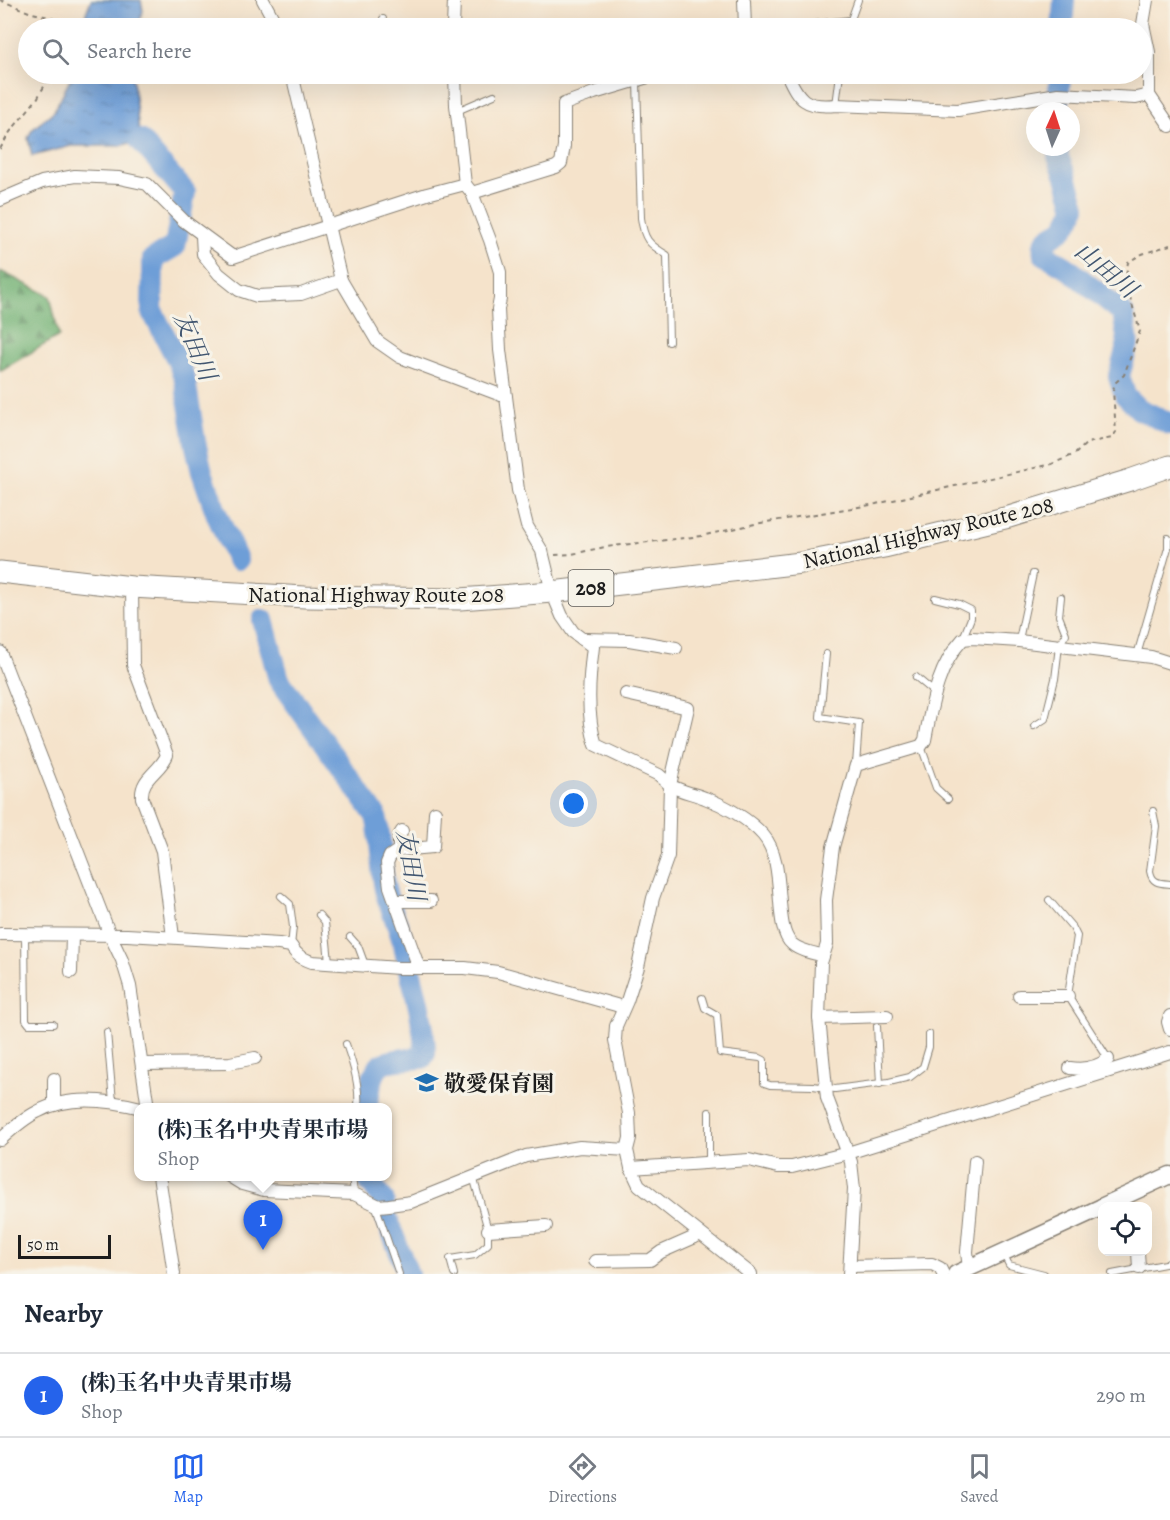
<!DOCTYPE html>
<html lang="en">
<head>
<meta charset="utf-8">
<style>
  body { margin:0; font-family:Alegreya,"Noto Serif JP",serif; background:#f2f2f3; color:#1f2937 }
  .controls { position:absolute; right:18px; bottom:18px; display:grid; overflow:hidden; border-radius:12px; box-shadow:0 6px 24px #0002 }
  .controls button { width:54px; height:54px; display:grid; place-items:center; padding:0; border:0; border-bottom:2px solid #e0e1e3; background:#fff; color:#1f2937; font:30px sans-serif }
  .compass { position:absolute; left:1026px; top:102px; width:54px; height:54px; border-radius:50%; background:#fff; box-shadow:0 6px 24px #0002; rotate:3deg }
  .scale { position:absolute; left:18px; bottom:15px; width:93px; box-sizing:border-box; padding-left:6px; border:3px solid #1c1c1c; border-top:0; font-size:16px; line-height:21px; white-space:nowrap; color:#1c1c1c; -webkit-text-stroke:4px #f7f3e8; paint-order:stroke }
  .you { position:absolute; left:574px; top:804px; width:21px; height:21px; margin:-15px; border:4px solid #fff; border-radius:50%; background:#1a73e8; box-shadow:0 0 0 9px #1a73e833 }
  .badge { display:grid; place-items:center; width:39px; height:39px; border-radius:50%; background:#2563eb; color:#fff; font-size:20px; font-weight:700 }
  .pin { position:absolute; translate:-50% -50px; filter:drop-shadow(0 2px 3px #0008) }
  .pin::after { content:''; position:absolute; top:32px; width:21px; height:18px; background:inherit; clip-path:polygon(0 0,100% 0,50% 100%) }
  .popup { position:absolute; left:134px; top:1103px; width:258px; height:78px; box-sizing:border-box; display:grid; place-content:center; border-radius:12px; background:#fff; filter:drop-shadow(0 2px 4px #0005); font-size:20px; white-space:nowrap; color:#747a83 }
  .popup b { font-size:22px; color:#1f2937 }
  .popup::after { content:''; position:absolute; left:50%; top:100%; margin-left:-12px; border:12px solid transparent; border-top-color:#fff }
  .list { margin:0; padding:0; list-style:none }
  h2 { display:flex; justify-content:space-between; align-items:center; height:78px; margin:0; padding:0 24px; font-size:26px }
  h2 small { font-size:20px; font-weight:400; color:#747a83 }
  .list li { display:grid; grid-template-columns:39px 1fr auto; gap:18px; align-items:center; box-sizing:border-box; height:84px; padding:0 24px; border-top:2px solid #e0e1e3 }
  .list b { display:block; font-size:22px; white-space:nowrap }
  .list p { margin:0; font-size:20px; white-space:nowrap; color:#747a83 }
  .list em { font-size:20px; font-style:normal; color:#747a83 }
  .icon { flex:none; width:33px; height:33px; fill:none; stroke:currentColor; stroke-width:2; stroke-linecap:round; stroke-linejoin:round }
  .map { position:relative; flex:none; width:1170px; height:1274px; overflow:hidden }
  .search { position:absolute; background:#fff; box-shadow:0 6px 24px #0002; left:18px; right:18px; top:18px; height:66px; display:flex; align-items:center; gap:15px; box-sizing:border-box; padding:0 21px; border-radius:33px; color:#747a83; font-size:22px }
  .sheet { height:162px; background:#fff }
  nav { display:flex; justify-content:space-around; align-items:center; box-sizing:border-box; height:84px; border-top:2px solid #e0e1e3; background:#fff; font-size:16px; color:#747a83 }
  nav a { display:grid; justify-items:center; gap:3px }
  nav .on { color:#2563eb }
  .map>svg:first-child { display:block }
  .forest { fill:url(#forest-firs); stroke:#466647; stroke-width:1.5 }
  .water { fill:url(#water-ripples); stroke:#455d7a; stroke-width:1.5 }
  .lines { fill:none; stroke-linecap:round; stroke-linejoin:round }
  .river { stroke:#6e9ed7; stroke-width:22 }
  .lane-casing { stroke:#888074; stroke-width:8 }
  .street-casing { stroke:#888074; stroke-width:14 }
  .secondary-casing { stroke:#888074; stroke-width:19 }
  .highway-casing { stroke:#888074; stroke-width:23 }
  .path { stroke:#888074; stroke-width:2; stroke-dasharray:4.5 4.5; stroke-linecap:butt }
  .lane { stroke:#fff; stroke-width:6 }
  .street { stroke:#fff; stroke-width:12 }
  .secondary { stroke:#fff; stroke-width:16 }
  .highway { stroke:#fff; stroke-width:21 }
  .labels { text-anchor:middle; stroke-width:6; stroke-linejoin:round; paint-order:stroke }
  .shield { fill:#f7f3e8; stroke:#5e5c59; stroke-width:1.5 }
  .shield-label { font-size:21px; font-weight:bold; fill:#1c1c1c }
  .street-label { font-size:22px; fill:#1c1c1c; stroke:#f7f3e8 }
  .poi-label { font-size:22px; font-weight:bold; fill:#1c1c1c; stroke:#f7f3e8; text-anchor:start }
  .water-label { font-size:24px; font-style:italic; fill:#415670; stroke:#f7f3e8 }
</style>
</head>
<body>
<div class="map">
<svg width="1170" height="1274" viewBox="0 0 1170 1274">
  <defs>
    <pattern id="forest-firs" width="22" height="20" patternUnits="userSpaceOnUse" patternTransform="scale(1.5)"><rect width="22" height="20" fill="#6fb072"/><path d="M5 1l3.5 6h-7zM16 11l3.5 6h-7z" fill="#5a8e5d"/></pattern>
    <pattern id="water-ripples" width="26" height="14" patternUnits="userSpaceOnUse" patternTransform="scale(1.5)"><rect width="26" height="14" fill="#6e9ed7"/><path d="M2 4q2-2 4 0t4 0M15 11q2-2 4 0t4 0" fill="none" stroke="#5a80ae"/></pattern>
  </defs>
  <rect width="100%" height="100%" fill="#f7f3e8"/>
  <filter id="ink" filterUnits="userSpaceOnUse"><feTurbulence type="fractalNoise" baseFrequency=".0167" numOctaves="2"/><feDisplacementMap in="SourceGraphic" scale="12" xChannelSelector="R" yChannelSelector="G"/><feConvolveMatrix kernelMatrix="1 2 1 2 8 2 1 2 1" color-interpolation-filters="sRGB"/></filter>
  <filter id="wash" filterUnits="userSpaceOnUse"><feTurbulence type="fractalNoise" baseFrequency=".008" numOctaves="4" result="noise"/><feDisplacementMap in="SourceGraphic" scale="24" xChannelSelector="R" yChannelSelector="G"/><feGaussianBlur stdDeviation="1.35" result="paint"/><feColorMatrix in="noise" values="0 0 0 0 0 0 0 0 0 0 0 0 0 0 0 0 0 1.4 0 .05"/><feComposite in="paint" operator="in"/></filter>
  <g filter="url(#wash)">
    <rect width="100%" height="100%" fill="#f5e3cb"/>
    <path class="forest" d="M0,271L50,296L59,336L0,371Z"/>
    <g class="water">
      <path d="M91,0H141L143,11L138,28H84L86,13Z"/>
      <path d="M73,74H127L133,80L140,140L120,146H71L32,156L28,138L32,130L54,111Z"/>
    </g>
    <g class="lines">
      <g class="river">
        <path d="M1062,28L1064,0"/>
        <path d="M1058,111L1060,74"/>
        <path d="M140,140L185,192L175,246L153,259L152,311L178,361L185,380L195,442L202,472L217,515L237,560"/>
        <path d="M1058,147V157L1066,177L1075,207C1072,214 1068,224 1063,229C1053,237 1041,238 1044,254L1066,267L1123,313L1128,343L1119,376L1125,395L1139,409L1170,424"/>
        <path d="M263,620L279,680L376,816C382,840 380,864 385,889C390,910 401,929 405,950C413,984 424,1018 425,1053L422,1058C373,1061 376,1061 366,1108"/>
        <path d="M365,1176L383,1199L385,1214L408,1274"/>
      </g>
    </g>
  </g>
  <g filter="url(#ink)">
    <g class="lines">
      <defs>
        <g id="lane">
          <path d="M383,19L384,28"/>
          <path d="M849,25L858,0"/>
          <path d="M391,74L392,80L455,75"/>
          <path d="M637,81L641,218C644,239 648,244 667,255L669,342"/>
          <path d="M836,105L840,74"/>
          <path d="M457,111L494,95"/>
          <path d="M935,598L959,604L971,610V618L963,638"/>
          <path d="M1019,640L1033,574"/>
          <path d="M826,654L820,717L859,723L856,765"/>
          <path d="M1137,655L1168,548V538"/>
          <path d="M916,677L934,692"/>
          <path d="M1034,726L1045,719L1055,679L1059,646L1066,634L1059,616L1061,597"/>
          <path d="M921,746L936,788L948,799"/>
          <path d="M1153,811L1156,826L1150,871C1152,883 1159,883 1170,884"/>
          <path d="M281,896L290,904L293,927L291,946"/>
          <path d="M1049,900L1073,928L1077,936L1068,996L1109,1060"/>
          <path d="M319,915L325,922L329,962"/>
          <path d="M25,934L26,1020L29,1024H53"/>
          <path d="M350,937L358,946L365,965"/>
          <path d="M702,998L705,1008L717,1015L720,1053L760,1058L764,1060V1083L770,1085L813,1086L835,1089L889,1082L910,1077L923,1067L929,1047V1034"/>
          <path d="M877,1026L880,1084"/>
          <path d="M107,1032L113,1102"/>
          <path d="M346,1044C353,1064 360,1086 358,1108"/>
          <path d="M709,1162V1112"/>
          <path d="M352,1176L354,1194"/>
          <path d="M375,1204L399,1274"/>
          <path d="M1003,1253L1009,1265L1044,1274"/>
          <path d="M454,1274L450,1259L475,1255L488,1244V1230L473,1176"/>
          <path d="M1112,1274L1170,1263"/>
        </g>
        <g id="street">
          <path d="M263,0L278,28"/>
          <path d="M744,0L745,28"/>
          <path d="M1147,0L1143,24L1149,52V95"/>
          <path d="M453,28L454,0"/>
          <path d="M807,28L850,23"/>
          <path d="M292,74L341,280L377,341L400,357L506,397"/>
          <path d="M455,74L456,105L465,184L472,193L490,240L500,272V299L498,309L500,350L518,490L527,526L542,551L552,592L562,616L573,632L593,647C589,678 586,715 596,745L659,775L670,785L668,856L653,898L638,967L627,1001L616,1026L615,1040L629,1113L630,1138L627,1150L631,1168L639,1185L751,1274"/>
          <path d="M787,74C799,100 805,108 836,105L958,110L1058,94L1136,98L1149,95L1170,126"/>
          <path d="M472,193L556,167L561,163L564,146V104L594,93L658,74"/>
          <path d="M0,200L42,182L75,176L119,178L147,184L184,221L233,257L427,194L465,184"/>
          <path d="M202,236L203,254L219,274L239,290L257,296L301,294L341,280"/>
          <path d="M132,587L133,665L167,755C160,772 140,778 142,798L162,851L173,937"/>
          <path d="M582,639L629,640L676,648"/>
          <path d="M0,652L110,935L122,960L130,986L148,1108"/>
          <path d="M626,694L688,708L670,785C681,792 693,793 705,798C724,805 749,819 763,835C788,863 772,927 792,944C800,951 813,953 822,955"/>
          <path d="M399,850V836L402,831"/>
          <path d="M396,901H431"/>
          <path d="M0,934L127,935L279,944L291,946C296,955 301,958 312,962L399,968H465L498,972L616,1005L623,1008"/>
          <path d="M419,968L390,887L387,863L390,856L399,850L433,847L435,812"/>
          <path d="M71,972L72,935"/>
          <path d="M1019,996H1068"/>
          <path d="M1170,1016L1168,1022L1170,1029"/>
          <path d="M819,1018L887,1016"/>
          <path d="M142,1064L230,1063L255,1058"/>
          <path d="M1070,1068C1084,1070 1097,1068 1108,1059"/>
          <path d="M54,1079V1105"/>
          <path d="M0,1140C11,1130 23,1119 37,1112C67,1095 109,1100 141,1108"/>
          <path d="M631,1168L749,1160L778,1167H792L848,1153L1170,1052"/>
          <path d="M159,1176L174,1274"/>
          <path d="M229,1176L242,1184L264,1190L354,1194L379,1206L389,1205L411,1202L526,1156L580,1147L627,1150"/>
          <path d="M488,1230L546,1226"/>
          <path d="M1138,1252L1139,1268"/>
          <path d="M595,1261L650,1260L661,1252L695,1237L699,1233"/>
          <path d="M850,1266L932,1264L940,1268L943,1274"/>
          <path d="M969,1268L967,1252L975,1161"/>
          <path d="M849,1274L854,1189L851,1162L827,1098L819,1018L821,963L827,944L826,900L833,847L856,765L921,746L925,740C932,704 937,667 963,639L972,638L1019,641L1151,657L1170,663"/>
        </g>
        <g id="secondary">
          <path d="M1103,1206L1170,1175"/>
          <path d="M956,1274L1102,1207"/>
        </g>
        <path id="highway" d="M0,572L132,587L305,597L460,599L552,592L801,563L884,547L1009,517L1130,480L1170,466"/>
      </defs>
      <use href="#lane" class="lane-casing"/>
      <use href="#street" class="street-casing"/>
      <use href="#secondary" class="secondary-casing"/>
      <use href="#highway" class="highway-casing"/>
      <g class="path">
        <path d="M0,0L29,12L52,18L57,22L61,28"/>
        <path d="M0,149L10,132L37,99L51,74"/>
        <path d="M555,555L572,554L605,547L701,536L755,524L876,504L1052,464L1075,454L1087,443L1112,438L1116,432L1113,390L1115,383L1124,375L1140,331L1129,294L1126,276L1128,262L1142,254L1170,245"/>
      </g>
      <use href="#lane" class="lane"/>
      <use href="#street" class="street"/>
      <use href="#secondary" class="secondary"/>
      <use href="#highway" class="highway"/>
    </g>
  </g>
  <defs>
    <symbol id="school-bare" viewBox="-9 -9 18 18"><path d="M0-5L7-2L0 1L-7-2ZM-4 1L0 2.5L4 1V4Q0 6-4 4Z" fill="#1f6fb2" stroke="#f7f3e8" stroke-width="2.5" paint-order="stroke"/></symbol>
  </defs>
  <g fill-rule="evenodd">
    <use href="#school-bare" x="410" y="1066" width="33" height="33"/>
  </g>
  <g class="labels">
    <rect class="shield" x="568.5" y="570" width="45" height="36" rx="4.5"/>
    <g class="shield-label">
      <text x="591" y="595">208</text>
    </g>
    <g class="street-label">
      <text transform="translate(928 532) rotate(-13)" y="8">National Highway Route 208</text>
      <text x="376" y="602">National Highway Route 208</text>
    </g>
    <g class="poi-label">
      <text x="444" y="1091">敬愛保育園</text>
    </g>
    <g class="water-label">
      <text transform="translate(1106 270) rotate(40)" y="8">山田川</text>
      <text transform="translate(195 346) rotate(67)" y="8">友田川</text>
      <text transform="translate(411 865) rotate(80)" y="8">友田川</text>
    </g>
  </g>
</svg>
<div class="controls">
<button><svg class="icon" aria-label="locate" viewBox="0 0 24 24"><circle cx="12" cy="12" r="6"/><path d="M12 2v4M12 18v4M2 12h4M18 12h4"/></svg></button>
</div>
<svg class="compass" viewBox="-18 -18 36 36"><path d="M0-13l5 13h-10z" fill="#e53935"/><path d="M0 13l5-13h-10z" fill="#747a83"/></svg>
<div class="scale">50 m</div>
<div class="you"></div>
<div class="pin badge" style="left:263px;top:1250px">1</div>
<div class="popup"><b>(株)玉名中央青果市場</b>Shop</div>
<div class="search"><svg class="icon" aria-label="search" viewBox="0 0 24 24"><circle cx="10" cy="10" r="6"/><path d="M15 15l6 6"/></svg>Search here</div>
</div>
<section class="sheet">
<h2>Nearby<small></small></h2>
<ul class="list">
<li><span class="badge">1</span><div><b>(株)玉名中央青果市場</b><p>Shop</p></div><em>290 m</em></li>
</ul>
</section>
<nav>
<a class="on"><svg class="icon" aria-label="map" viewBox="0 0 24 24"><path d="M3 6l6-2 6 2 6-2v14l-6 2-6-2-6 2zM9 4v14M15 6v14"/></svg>Map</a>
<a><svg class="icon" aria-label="directions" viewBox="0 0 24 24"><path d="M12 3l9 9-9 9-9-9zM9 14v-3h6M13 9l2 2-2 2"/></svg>Directions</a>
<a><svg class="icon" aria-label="saved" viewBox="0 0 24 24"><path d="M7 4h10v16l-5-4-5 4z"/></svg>Saved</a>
</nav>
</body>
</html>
